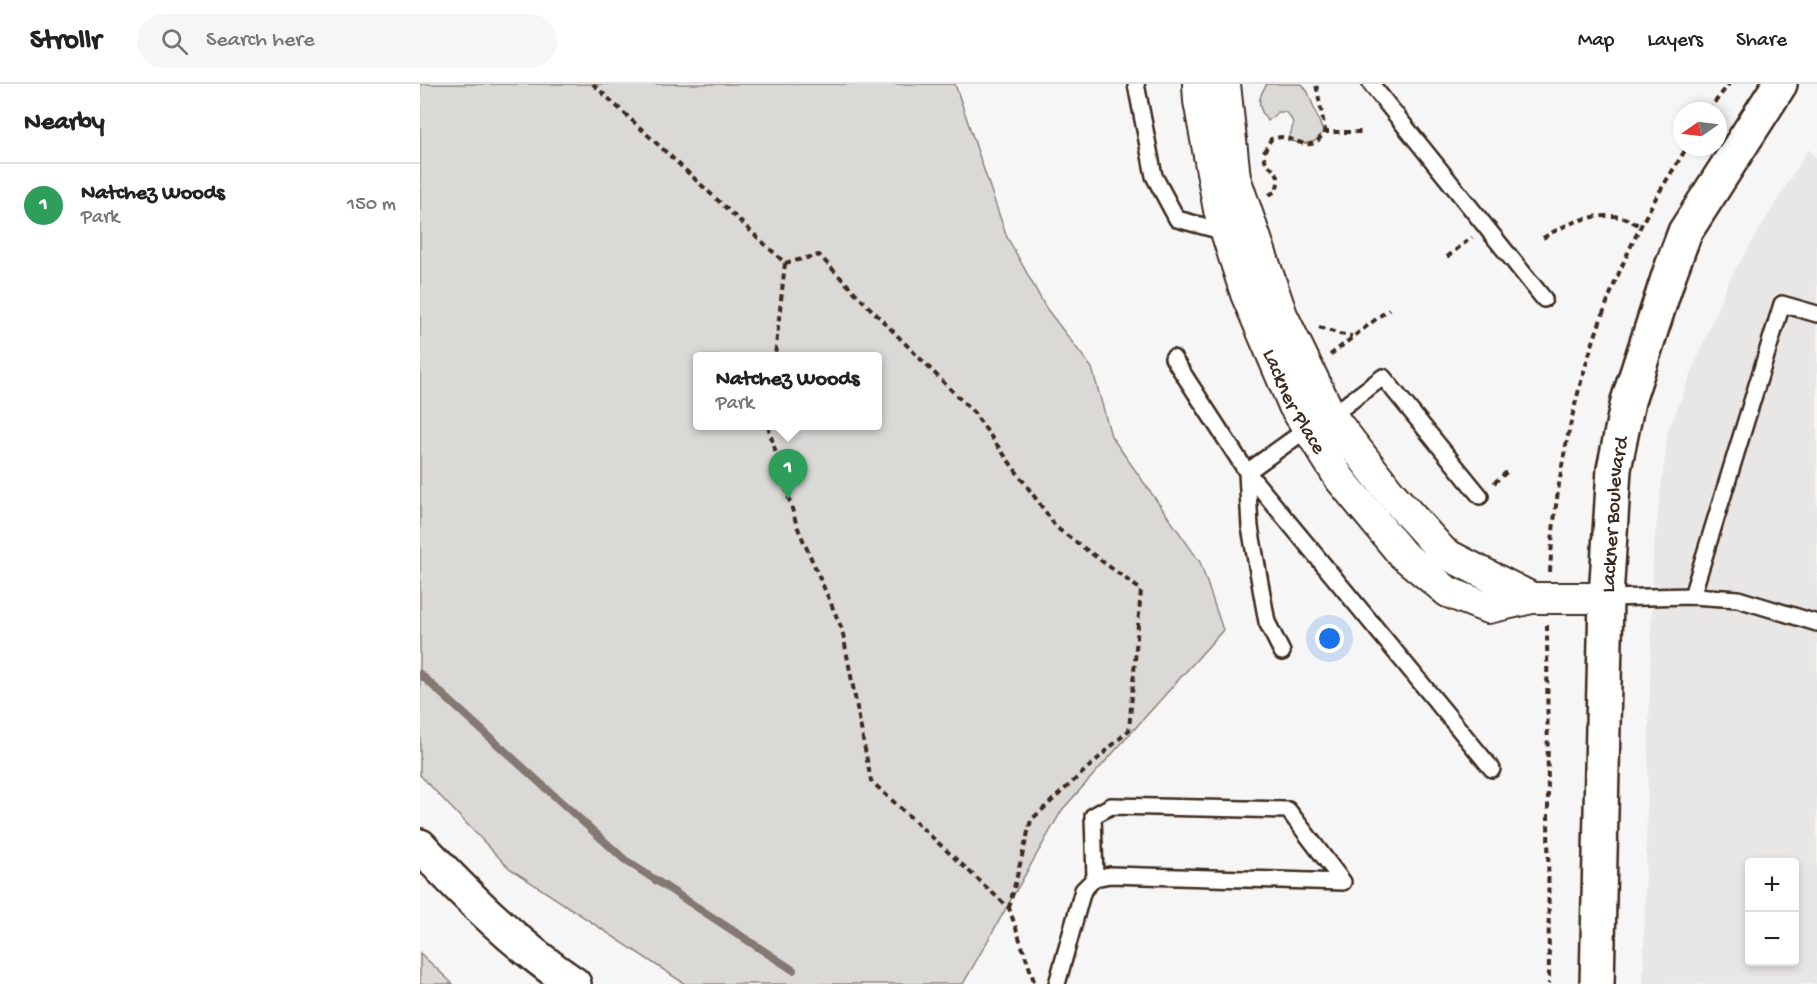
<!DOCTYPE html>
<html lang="en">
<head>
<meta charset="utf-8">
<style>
  body { margin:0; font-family:"Gochi Hand",sans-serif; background:#f6f6f6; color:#222 }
  .controls { position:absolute; right:18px; bottom:18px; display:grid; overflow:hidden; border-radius:6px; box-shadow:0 3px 9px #0003 }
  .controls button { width:54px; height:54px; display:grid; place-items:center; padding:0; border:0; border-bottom:2px solid #e0e0e0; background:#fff; color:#222; font:30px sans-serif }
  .compass { position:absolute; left:1253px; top:18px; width:54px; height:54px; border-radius:50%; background:#fff; box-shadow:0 3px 9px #0003; rotate:256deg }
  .you { position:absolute; left:910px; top:555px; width:21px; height:21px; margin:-15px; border:4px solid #fff; border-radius:50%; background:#1a73e8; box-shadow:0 0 0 9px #1a73e833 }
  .badge { display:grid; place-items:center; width:39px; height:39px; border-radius:50%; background:#0b8043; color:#fff; font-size:20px; font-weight:700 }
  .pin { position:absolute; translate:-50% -50px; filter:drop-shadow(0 2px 3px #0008) }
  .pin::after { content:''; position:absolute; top:32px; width:21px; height:18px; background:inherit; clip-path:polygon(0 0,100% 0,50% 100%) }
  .popup { position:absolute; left:273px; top:268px; width:189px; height:78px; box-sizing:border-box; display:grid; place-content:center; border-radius:6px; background:#fff; filter:drop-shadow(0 2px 4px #0005); font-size:20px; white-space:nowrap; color:#767676 }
  .popup b { font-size:22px; color:#222 }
  .popup::after { content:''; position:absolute; left:50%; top:100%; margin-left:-12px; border:12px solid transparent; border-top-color:#fff }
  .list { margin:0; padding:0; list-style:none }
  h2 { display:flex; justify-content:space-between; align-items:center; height:78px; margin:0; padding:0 24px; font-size:26px }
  h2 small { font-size:20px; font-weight:400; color:#767676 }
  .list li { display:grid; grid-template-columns:39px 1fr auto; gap:18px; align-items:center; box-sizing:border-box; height:84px; padding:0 24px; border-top:2px solid #e0e0e0 }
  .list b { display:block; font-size:22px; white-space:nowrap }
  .list p { margin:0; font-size:20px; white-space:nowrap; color:#767676 }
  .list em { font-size:20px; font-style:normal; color:#767676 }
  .icon { flex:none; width:33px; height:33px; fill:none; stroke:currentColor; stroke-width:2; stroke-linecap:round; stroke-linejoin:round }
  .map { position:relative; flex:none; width:1397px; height:900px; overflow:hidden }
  header { display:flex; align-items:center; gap:36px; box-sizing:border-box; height:84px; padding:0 30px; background:#fff; border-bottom:2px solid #e0e0e0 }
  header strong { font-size:28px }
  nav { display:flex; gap:33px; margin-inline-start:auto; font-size:21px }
  .search { width:420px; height:54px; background:#f6f6f6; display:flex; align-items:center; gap:15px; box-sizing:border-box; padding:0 21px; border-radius:33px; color:#767676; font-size:22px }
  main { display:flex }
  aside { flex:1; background:#fff }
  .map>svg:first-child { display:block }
  .built { fill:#e9e7e6; fill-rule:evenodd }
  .green { fill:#dbd9d6; stroke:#8b827a; stroke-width:1.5; fill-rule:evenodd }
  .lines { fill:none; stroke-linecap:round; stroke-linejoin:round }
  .stream { stroke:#847972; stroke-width:8 }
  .service-casing { stroke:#3b2a1e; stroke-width:20 }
  .minor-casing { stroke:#3b2a1e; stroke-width:34 }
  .tertiary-casing { stroke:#3b2a1e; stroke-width:38 }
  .secondary-casing { stroke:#3b2a1e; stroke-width:38 }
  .path { stroke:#3b2a1e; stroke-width:4; stroke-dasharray:6 4.5; stroke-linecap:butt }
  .service { stroke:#fff; stroke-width:15 }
  .minor { stroke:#fff; stroke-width:30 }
  .tertiary { stroke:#fff; stroke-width:33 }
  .secondary { stroke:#fff; stroke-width:33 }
  .labels { text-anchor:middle; stroke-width:4.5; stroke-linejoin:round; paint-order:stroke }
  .street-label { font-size:21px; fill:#3b2a1e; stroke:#fff }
</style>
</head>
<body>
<header>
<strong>Strollr</strong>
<div class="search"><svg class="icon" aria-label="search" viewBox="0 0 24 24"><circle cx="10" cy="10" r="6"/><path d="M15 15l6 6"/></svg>Search here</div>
<nav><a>Map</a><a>Layers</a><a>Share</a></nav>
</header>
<main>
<aside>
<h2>Nearby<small></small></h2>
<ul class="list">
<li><span class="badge" style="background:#2e9e5b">1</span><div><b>Natchez Woods</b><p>Park</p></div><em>150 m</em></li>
</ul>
</aside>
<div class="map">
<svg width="1397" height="900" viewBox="0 0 1397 900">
  <rect width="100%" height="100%" fill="#f7f6f6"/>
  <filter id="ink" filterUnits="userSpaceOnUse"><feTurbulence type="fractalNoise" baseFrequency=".0167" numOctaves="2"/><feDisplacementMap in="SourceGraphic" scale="12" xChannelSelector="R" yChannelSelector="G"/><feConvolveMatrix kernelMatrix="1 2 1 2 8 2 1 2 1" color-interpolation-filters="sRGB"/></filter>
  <g filter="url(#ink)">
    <path class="built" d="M1388,65L1397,75V900H1223L1233,469L1248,347L1308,198ZM1330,778H1374V878H1330Z"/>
    <g class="green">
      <path d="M0,0H535L586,151L626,224L672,284L691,352L780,478L803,546L642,726L543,900H265L89,784L0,691ZM458,272V342H278V272Z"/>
      <path d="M847,0H882L888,8L903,48C895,63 882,60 868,56C873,43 877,38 865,28H858L848,37C837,24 837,14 847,0Z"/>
      <path d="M0,869L33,900H0Z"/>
    </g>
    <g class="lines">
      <path class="stream" d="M0,590L205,776L373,886"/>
      <defs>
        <g id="service">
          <path d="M716,0L734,92L757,135L809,149"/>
          <path d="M951,0L1124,215"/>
          <path d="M753,274L827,388L830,443L847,538L862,568"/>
          <path d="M1060,412L963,293L911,332L887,345L827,388L1072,685"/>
          <path d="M1272,512L1362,220L1397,230"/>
          <path d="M1186,514L1272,512L1318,515L1397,539"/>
          <path d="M637,900L663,806L675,794L690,791L923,798L868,726L691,722L673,732L675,794"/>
        </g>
        <g id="minor">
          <path id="s1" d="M778,0L779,17L799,126L826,210L874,322L920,395L982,470L1028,508L1068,524L1112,514H1186"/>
          <path d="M805,0L815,94L862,231L911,332L971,410L1024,469L1112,514"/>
        </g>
        <path id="tertiary" d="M0,762C47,812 97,862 154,900"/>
        <g id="secondary">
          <path id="s2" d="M1177,900L1186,514L1194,385L1208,317L1250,188L1265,148L1360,0"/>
        </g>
      </defs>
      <use href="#service" class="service-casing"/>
      <use href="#minor" class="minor-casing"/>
      <use href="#tertiary" class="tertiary-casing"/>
      <use href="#secondary" class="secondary-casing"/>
      <g class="path">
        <path d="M173,0L365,179L355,272"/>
        <path d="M1288,27L1309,0"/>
        <path d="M903,48H941"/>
        <path d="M849,111L856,107C864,82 848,90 843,70L851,55C852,55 860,53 861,53C880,55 892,72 905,46L896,0"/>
        <path d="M1123,154C1146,139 1176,127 1204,134C1210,136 1216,140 1221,142"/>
        <path d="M1027,173L1052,153"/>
        <path d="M365,179L399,171L444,218L554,329L637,444L721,506L709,646L611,736L589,824"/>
        <path d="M899,243L919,250L932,252"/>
        <path d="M910,271L969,225"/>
        <path d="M348,342L377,442L422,545L451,697L589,824L615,900"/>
        <path d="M1074,399L1089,386"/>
        <path d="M1130,488C1136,367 1170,238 1227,130C1239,107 1254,85 1267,63"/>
        <path d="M1127,541L1129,900"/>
      </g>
      <use href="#service" class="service"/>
      <use href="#minor" class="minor"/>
      <use href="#tertiary" class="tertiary"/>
      <use href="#secondary" class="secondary"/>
    </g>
  </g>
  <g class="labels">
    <g class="street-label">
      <text dy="7" stroke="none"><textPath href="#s1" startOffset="334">Lackner Place</textPath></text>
      <text dy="7" stroke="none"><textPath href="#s2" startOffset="470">Lackner Boulevard</textPath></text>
    </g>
  </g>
</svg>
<div class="controls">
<button>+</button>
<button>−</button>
</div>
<svg class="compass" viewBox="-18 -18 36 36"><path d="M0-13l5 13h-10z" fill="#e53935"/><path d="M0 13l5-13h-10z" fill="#767676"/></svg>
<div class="you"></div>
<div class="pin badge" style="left:368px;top:415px;background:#2e9e5b">1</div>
<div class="popup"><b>Natchez Woods</b>Park</div>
</div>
</main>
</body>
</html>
